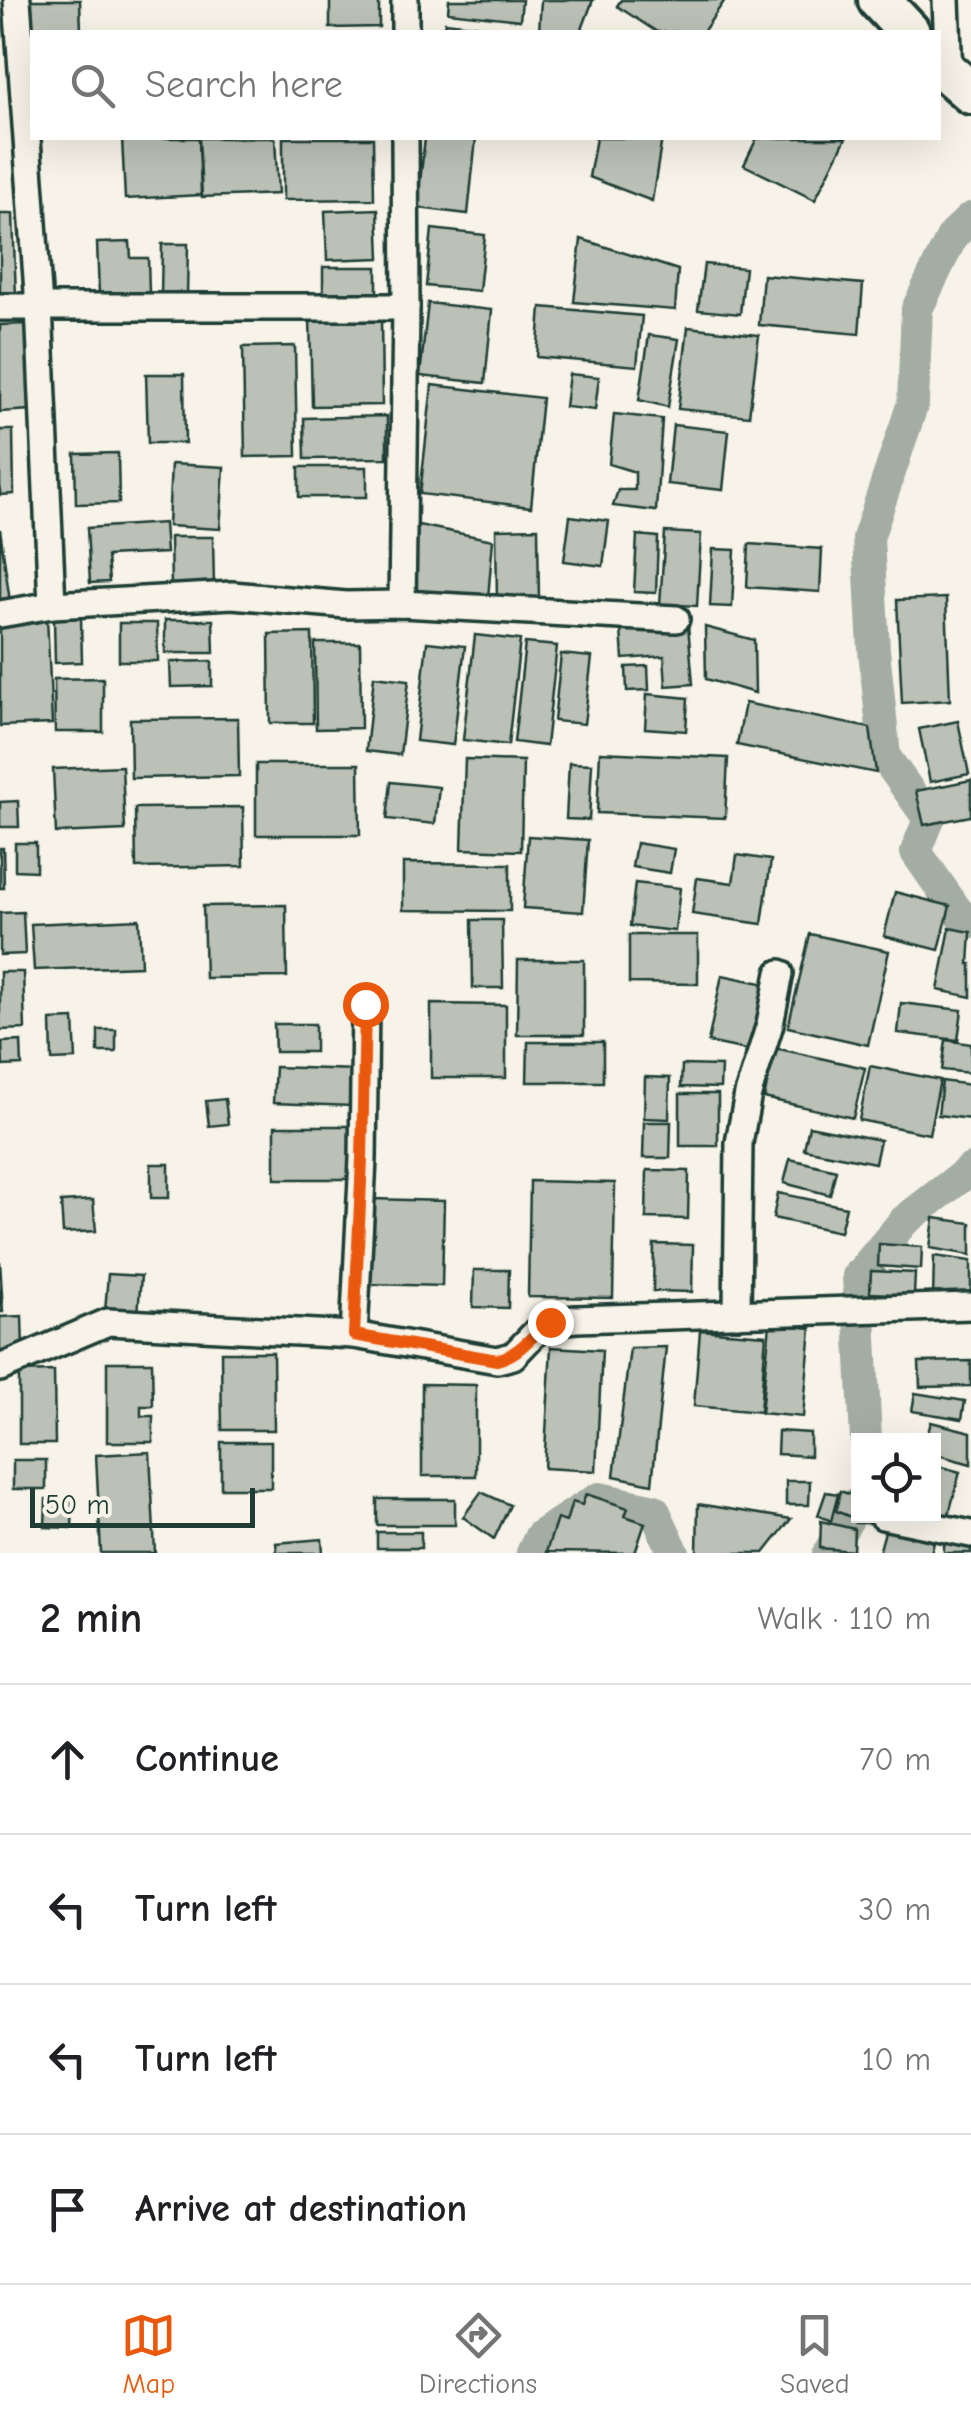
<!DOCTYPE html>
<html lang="en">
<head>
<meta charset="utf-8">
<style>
  body { margin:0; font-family:"Comic Neue",sans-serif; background:#f2f2f2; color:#202124 }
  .controls { position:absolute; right:30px; bottom:30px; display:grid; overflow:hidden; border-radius:0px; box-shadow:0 10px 40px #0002 }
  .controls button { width:90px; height:90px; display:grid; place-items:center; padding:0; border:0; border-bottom:2px solid #e0e0e0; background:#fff; color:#202124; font:50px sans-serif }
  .scale { position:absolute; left:30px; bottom:25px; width:225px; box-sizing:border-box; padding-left:10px; border:5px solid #1f3d34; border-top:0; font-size:28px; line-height:35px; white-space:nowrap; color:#1f3d34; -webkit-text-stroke:8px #f7f3e8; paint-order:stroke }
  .stop { position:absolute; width:30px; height:30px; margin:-22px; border:8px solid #ea580c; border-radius:50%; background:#fff }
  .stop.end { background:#ea580c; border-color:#fff; box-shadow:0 2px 10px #0008 }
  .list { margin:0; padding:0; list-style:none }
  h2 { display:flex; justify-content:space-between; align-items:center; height:130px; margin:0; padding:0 40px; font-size:42px }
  h2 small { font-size:32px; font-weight:400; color:#757577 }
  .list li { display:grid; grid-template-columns:65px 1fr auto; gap:30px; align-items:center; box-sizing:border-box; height:150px; padding:0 40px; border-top:2px solid #e0e0e0 }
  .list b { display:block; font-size:38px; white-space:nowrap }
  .list em { font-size:32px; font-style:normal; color:#757577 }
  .icon { flex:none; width:55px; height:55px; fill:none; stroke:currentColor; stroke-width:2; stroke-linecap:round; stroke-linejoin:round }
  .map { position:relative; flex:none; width:971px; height:1553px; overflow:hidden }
  .search { position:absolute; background:#fff; box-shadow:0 10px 40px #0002; left:30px; right:30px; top:30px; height:110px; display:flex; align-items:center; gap:25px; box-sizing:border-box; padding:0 35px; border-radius:0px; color:#757577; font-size:38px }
  .sheet { height:730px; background:#fff }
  nav { display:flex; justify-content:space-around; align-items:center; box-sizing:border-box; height:140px; border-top:2px solid #e0e0e0; background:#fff; font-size:28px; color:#757577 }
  nav a { display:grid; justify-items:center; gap:5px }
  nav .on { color:#ea580c }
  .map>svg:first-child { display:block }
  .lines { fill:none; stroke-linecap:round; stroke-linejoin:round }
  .canal { stroke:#a4ada3; stroke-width:32 }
  .building { fill:#bbc1b6; stroke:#1f3d34; stroke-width:2.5 }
  .street-casing { stroke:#1f3d34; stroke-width:32 }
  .primary-casing { stroke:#1f3d34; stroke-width:48 }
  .street { stroke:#f7f3e8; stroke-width:25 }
  .primary { stroke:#f7f3e8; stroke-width:40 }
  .route { stroke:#ea580c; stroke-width:12 }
</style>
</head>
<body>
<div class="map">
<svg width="971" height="1553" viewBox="0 0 971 1553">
  <rect width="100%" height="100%" fill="#f7f3e8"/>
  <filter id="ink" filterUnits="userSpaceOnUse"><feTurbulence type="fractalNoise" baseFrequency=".01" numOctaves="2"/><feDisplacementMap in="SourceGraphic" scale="20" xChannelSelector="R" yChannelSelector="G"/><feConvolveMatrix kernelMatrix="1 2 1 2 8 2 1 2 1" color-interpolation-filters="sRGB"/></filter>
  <g filter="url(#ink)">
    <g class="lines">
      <g class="canal">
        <path d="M971,218L953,235L917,309L913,403L868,538L874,650L885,757L929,819L916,852L957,911L971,923"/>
        <path d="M866,1440L858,1276L904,1221L971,1169"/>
        <path d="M532,1553L540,1536L599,1498L654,1510L674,1553"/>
        <path d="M828,1553L858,1502"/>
      </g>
    </g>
    <g class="building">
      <path d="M28,0H80L81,32H32V40H29Z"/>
      <path d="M330,0H379V27L330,28Z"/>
      <path d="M449,0H522L520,20L448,12Z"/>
      <path d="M541,0H593L581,32H539Z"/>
      <path d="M621,0H725L703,32H657L617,6Z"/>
      <path d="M445,22L516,30V32H443Z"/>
      <path d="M122,138H199L201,195L125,199Z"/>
      <path d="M199,138H275L278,194L202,197Z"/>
      <path d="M283,138H373L374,199L283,200Z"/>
      <path d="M425,138H476L468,214L417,208Z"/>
      <path d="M596,138H662L652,201L589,177Z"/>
      <path d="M757,138H846L815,200L744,165Z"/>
      <path d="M378,209L380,258L327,260L325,211Z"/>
      <path d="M0,214H13L16,297L0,298Z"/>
      <path d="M432,229L485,235L479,291L426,286Z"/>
      <path d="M581,239L678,270L675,310L574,302Z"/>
      <path d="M130,242L131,258H148L149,293L99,294L97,243Z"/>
      <path d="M162,244H188L187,297L161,296Z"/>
      <path d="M704,264L745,268L740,314L698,310Z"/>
      <rect x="323" y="267" width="54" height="30"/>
      <path d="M763,275L863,284L859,334L759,325Z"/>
      <path d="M428,303L492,310L485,383L420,376Z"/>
      <path d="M541,307L642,316L637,366L537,357Z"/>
      <path d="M381,315L382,405L312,406L310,316Z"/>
      <path d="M27,324L31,410L0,412V325Z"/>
      <path d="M688,327L759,335L749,416L678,409Z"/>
      <path d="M649,335L679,339L668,407L639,400Z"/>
      <path d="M295,346L297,456L245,457L243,347Z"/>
      <path d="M146,374H184L185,443H148Z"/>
      <path d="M569,374L599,377L595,410L565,407Z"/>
      <path d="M432,385L542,398L531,507L420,494Z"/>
      <path d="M614,414L662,419L656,511L613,506L618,490H635V472L609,464Z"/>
      <path d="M387,416V458L305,459L304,418Z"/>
      <path d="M673,425L729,431L723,490L667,484Z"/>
      <path d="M0,430H13L14,494L0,495Z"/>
      <path d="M118,453L119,503L76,504L75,454Z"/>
      <path d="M171,464L224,467L220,529L168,526Z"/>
      <rect x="299" y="467" width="68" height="30"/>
      <path d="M570,516L609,521L603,566L564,561Z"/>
      <path d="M164,523L166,553L107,556L109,582L90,583L87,528Z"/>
      <path d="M413,524L493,540L488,598L410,596Z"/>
      <path d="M538,528L539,602H497L496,529Z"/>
      <path d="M0,529L10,602L0,603Z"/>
      <path d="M665,532L701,534L697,606L660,604Z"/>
      <path d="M637,535L658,537L656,593L634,592Z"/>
      <path d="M170,537H213L214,587L171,588Z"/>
      <path d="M749,544L822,549L820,592L747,587Z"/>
      <path d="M713,549L735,550L732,607L710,606Z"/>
      <path d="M946,598L950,700L902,703L897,600Z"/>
      <path d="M47,617L52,724L0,726V620Z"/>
      <path d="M81,618L82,662L55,663L54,619Z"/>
      <path d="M165,620H213L214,653H165Z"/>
      <path d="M119,623H157L158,661H119Z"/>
      <path d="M688,625L693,684L666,686L664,656L623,659L621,629Z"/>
      <path d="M705,627L754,640L755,693L706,679Z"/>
      <path d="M312,633L313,723H270L269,634Z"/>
      <path d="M475,635L520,640L508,745L463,740Z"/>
      <path d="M427,642L465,646L453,745L416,741Z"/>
      <path d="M315,643H360L361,728L316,729Z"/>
      <path d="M525,643L557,646L546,746L514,742Z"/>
      <path d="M561,654L592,657L584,724L554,721Z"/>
      <path d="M212,661V686L171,687L170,662Z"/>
      <path d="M648,666L649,690L627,691L626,667Z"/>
      <path d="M374,676L409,680L400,755L366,751Z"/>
      <path d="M103,678V732H55L54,679Z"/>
      <path d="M647,694L688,698L686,731L645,728Z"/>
      <path d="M745,703L870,728L876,773L737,745Z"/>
      <path d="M238,718L239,776L131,778L130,719Z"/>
      <path d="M958,721L969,774L930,782L919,729Z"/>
      <path d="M600,752L728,758L725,818L597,813Z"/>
      <path d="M465,759L523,761L521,851L462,849Z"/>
      <path d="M569,763L592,764L589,820L566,819Z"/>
      <path d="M256,764H359L360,835H256Z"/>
      <path d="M122,766L125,830L56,833L53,769Z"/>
      <path d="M971,780V816L924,825L916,791Z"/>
      <path d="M391,782L439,787L435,824L387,819Z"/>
      <path d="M18,801L19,827H0V802Z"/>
      <path d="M243,807L244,866L136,868L135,808Z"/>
      <path d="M528,836L588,840L583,912L523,908Z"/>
      <path d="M15,843H36V871L15,870Z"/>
      <path d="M636,843L674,849L670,873L632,867Z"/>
      <path d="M0,848H3L4,888H0Z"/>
      <path d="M737,855L771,860L762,924L692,914L697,878L733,883Z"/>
      <path d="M403,863L510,864V911L403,910Z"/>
      <path d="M635,883L680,888L675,931L630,926Z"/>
      <path d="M895,892L950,906L939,950L884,936Z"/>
      <path d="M286,905L287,977L205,978L203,906Z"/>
      <path d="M23,912L25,954L0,955V913Z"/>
      <path d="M139,919L141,966L34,970L31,924Z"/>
      <path d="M472,920H502L503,988H473Z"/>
      <path d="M950,928L971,932L969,964H971V997L938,990Z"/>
      <path d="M810,934L889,951L868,1045L788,1027Z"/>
      <path d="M629,935H698V984L629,983Z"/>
      <path d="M518,960H584V1035H517Z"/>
      <path d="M0,972H23L25,1029L0,1030Z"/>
      <path d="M722,975L766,984L751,1051L708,1042Z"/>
      <path d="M901,1003L962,1010L958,1040L898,1033Z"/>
      <path d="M431,1004L506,1005V1078H431Z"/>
      <path d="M74,1019L76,1059L52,1060L51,1020Z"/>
      <path d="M274,1024H315V1052H275Z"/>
      <rect x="98" y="1030" width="18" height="22"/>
      <path d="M946,1040L971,1044V1073L942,1070Z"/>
      <path d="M21,1041L22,1065L3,1066L2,1042Z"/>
      <path d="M528,1042H603V1082H527Z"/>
      <path d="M775,1048L865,1068L853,1118L764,1098Z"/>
      <path d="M682,1065L721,1066L720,1088L681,1087Z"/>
      <path d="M870,1066L940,1080L929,1134L859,1120Z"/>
      <path d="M275,1067L354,1070L353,1106L273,1103Z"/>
      <path d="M645,1077L670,1078L669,1119L644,1118Z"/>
      <path d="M942,1081L971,1085V1119L938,1115Z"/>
      <rect x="680" y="1094" width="38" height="52"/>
      <path d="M225,1099L228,1124L209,1126L206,1101Z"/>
      <path d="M644,1122H671L670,1158H643Z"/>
      <rect x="275" y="1126" width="75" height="53"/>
      <path d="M809,1126L880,1140L875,1163L804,1149Z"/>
      <path d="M790,1159L836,1170L830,1195L784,1183Z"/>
      <rect x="151" y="1164" width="18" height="34"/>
      <path d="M647,1170L689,1171L688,1219L646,1218Z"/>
      <path d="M530,1181L615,1183L613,1298L528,1297Z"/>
      <path d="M778,1193L846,1207L840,1232L773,1218Z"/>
      <path d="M372,1199L444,1201L442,1286L370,1284Z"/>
      <path d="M93,1200L96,1231L63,1233L61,1202Z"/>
      <path d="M934,1218L971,1223V1255L930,1248Z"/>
      <path d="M654,1244L693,1245L692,1292L653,1291Z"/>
      <path d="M879,1244L922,1247L921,1269L878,1266Z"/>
      <path d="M934,1256L971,1261V1300H933Z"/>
      <path d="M0,1261L3,1312H0Z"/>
      <path d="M474,1270H509L508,1308L473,1307Z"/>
      <path d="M871,1271L915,1273L914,1295L870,1293Z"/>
      <path d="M108,1274L141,1276L138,1314L105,1312Z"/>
      <path d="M22,1316L23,1351H0V1317Z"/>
      <path d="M770,1324L811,1328L803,1417L761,1413Z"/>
      <path d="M700,1330L766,1335L760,1412L694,1406Z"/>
      <path d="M551,1347L602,1350L596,1471L544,1468Z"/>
      <path d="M666,1347L652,1484L614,1476L630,1348Z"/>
      <path d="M221,1352H273L274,1430H222Z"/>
      <path d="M971,1361V1386L920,1387L919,1362Z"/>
      <path d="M107,1362H152L153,1406H141V1416H153V1442H107Z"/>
      <path d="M54,1371L55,1444H19V1372Z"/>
      <path d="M422,1384L476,1385V1476H422Z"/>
      <path d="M915,1393L965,1401L962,1419L912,1411Z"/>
      <path d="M931,1422L971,1432V1464L934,1454V1440H926Z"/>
      <path d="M778,1431L810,1433V1456L777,1454Z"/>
      <rect x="221" y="1442" width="50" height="46"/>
      <path d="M150,1452L155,1553H101L96,1455Z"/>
      <rect x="13" y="1460" width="33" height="29"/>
      <path d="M934,1465L960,1472L946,1525L934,1516Z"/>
      <path d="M786,1481H810L809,1505H786Z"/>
      <path d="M840,1491L858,1497L853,1518L836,1511Z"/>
      <path d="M481,1492L510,1505L494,1539L463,1517Z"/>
      <path d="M826,1492L838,1494L831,1521L818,1515Z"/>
      <path d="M586,1494L628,1508L625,1516L645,1523L635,1553L546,1552L557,1519L566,1522L572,1502L582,1505Z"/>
      <path d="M46,1499H73L72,1528L45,1527Z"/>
      <rect x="377" y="1499" width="78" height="26"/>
      <path d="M698,1504L791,1519L764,1553H697Z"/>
      <path d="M858,1510V1516H872V1523H855Z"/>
      <path d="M821,1521L854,1529L853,1551L820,1548Z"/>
      <path d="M886,1528L934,1542L931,1553H879Z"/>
      <rect x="377" y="1532" width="44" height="16"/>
      <path d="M944,1537L971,1542V1553H944Z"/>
      <path d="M322,1539L323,1553H277L276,1543Z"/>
    </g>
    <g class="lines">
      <defs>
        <g id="street">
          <path d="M17,0L39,306L52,605"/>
          <path d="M946,0L949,75"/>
          <path d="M405,32V0"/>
          <path d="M0,307H406"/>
          <path d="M402,604L406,307L405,138"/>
          <path d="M0,614L52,605L232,595L346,605L402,604L676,619"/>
          <path d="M737,1314L739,1143L748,1094L770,1024L780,973"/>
          <path d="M354,1335L363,1159L365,1004"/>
          <path d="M0,1368L108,1322L354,1335L497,1360L513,1356L536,1332L551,1322L576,1319L971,1306"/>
          <path d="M883,1516L971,1534"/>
        </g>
        <g id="primary">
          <path d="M879,0L909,32"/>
          <path d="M938,64L971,93"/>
        </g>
      </defs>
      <use href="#street" class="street-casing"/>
      <use href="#primary" class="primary-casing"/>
      <use href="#street" class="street"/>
      <use href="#primary" class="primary"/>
    </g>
  </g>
  <g class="lines" filter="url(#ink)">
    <path class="route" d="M365,1004L362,1159L354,1335L497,1360C522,1353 529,1337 550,1322"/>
  </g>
</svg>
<div class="controls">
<button><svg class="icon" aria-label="locate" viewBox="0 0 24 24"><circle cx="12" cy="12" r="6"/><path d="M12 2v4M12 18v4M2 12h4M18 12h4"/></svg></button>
</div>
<div class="scale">50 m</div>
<div class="stop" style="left:365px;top:1004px"></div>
<div class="stop end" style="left:550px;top:1322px"></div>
<div class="search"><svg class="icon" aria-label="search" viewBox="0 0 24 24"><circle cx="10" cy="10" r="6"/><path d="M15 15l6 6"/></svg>Search here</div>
</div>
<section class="sheet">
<h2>2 min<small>Walk · 110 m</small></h2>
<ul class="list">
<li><svg class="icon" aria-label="ahead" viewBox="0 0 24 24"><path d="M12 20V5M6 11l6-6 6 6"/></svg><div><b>Continue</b></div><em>70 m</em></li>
<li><svg class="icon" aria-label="left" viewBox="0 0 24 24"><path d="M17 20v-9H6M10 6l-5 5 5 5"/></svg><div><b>Turn left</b></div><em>30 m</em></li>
<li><svg class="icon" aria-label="left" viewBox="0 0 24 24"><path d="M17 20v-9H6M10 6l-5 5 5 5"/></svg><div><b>Turn left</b></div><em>10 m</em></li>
<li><svg class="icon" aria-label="arrive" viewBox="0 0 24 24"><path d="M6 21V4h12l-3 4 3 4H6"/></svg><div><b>Arrive at destination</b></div></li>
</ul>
</section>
<nav>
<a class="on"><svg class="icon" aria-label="map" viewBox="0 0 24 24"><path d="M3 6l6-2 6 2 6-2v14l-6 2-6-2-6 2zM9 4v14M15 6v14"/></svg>Map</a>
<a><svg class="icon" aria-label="directions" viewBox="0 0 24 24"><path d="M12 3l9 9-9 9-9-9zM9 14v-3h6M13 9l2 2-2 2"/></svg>Directions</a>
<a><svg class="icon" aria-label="saved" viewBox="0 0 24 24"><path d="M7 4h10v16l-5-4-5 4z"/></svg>Saved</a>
</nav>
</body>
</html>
